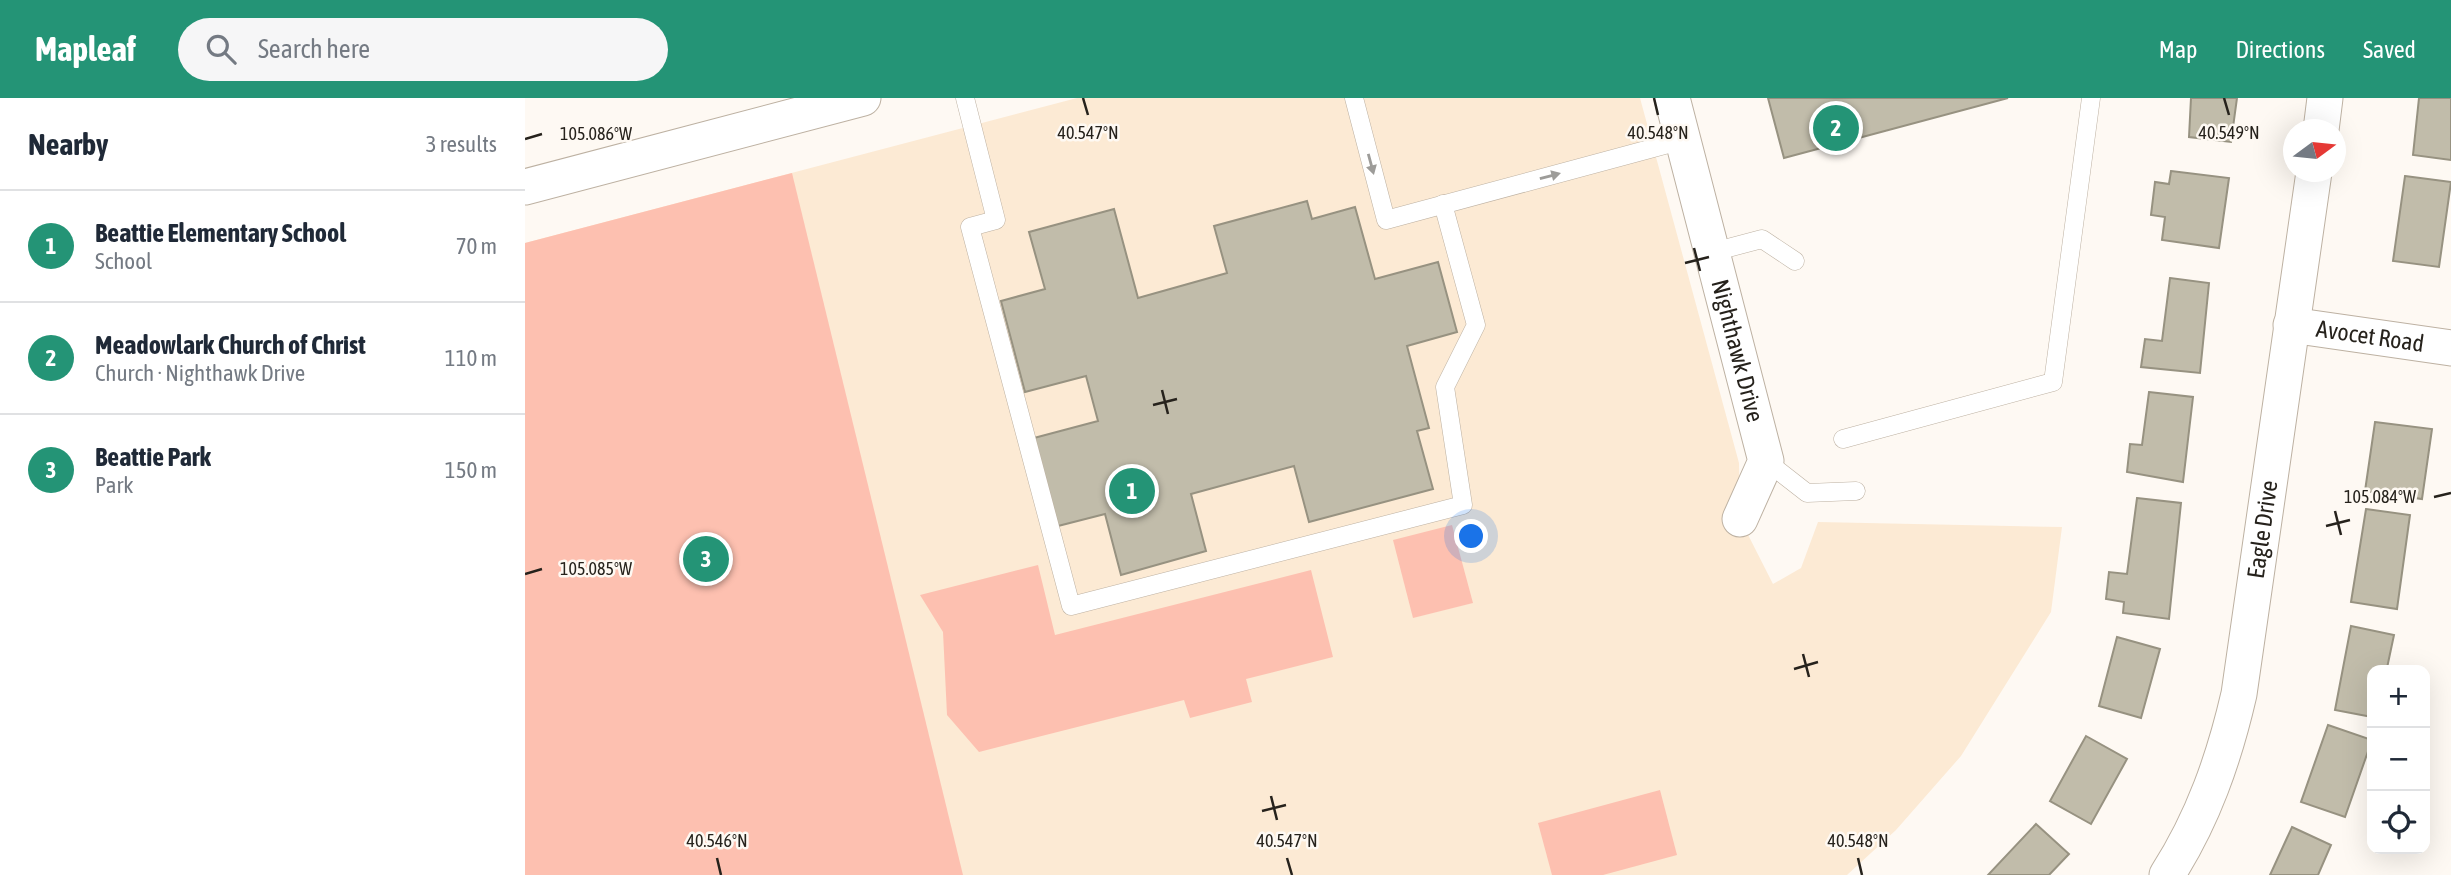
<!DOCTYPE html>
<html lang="en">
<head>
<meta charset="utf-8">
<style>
  body { margin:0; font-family:"Asap Condensed",sans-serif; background:#f6f6f7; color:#1f2937 }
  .controls { position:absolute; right:21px; bottom:21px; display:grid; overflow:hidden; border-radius:14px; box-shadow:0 7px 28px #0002 }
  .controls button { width:63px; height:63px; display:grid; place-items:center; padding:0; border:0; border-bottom:2px solid #e0e1e3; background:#fff; color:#1f2937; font:35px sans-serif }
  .compass { position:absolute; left:1758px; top:21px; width:63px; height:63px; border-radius:50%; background:#fff; box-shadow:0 7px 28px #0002; rotate:75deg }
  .you { position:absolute; left:947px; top:439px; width:24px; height:24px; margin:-18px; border:5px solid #fff; border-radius:50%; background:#1a73e8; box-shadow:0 0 0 10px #1a73e833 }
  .badge { display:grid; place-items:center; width:46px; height:46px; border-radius:50%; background:#249476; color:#fff; font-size:23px; font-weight:700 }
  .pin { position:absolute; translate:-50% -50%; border:4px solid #fff; box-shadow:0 2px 7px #0006 }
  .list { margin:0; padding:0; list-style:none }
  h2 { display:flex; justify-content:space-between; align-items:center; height:91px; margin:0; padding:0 28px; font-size:30px }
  h2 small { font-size:23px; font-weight:400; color:#747a83 }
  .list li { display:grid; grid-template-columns:46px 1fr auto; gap:21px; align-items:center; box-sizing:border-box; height:112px; padding:0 28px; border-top:2px solid #e0e1e3 }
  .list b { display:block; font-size:26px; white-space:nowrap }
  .list p { margin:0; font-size:23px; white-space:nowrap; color:#747a83 }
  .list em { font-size:23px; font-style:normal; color:#747a83 }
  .icon { flex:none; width:38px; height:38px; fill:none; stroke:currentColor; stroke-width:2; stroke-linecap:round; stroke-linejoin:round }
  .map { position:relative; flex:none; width:1926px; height:777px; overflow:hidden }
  header { display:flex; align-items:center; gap:42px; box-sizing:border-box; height:98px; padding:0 35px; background:#249476; color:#fff }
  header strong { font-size:33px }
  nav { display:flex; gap:38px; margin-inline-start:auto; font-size:24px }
  .search { width:490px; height:63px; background:#f6f6f7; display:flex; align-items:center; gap:18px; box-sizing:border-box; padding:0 24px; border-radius:38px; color:#747a83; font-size:26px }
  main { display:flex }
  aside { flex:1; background:#fff }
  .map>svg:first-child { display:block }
  .built { fill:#fcead4 }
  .green { fill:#fdc0b0 }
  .building { fill:#c1bcaa; stroke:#979281; stroke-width:2 }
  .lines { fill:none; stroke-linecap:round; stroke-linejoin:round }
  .service-casing { stroke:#bdb1a2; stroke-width:19 }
  .minor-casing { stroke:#bdb1a2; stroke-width:37 }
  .service { stroke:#fff; stroke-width:18 }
  .minor { stroke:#fff; stroke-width:35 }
  .oneway { fill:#9d9c99 }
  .ticks { fill:none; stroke:#26221c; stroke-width:2.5 }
  .labels { text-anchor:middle; stroke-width:5; stroke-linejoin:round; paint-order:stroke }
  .street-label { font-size:24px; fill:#26221c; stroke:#fef9f3 }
  .ticks-label { font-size:18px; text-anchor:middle; fill:#26221c; stroke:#fef9f3; stroke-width:5; stroke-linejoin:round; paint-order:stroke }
</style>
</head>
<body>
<header>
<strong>Mapleaf</strong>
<div class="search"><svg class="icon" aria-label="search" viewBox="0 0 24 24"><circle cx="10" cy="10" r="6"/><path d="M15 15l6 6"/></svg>Search here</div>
<nav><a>Map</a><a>Directions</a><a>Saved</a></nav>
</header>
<main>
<aside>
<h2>Nearby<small>3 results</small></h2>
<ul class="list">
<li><span class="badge">1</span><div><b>Beattie Elementary School</b><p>School</p></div><em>70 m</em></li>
<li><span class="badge">2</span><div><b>Meadowlark Church of Christ</b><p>Church · Nighthawk Drive</p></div><em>110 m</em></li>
<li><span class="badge">3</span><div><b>Beattie Park</b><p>Park</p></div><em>150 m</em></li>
</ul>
</aside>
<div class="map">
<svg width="1926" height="777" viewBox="0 0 1926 777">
  <rect width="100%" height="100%" fill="#fef9f3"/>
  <path class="built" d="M552,0H1115L1214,365L1215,421L1248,486L1276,470L1293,424L1537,429L1526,514L1436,658L1371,732L1322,777H0V145Z"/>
  <g class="green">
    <path d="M267,75L438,777H0V145Z"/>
    <path d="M927,427L948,505L888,520L868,442Z"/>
    <path d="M513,467L530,537L786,472L808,559L721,581L727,604L665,620L659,602L454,654L422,617L418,534L395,497Z"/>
    <path d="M1135,692L1152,757L1078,777H1027L1013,725Z"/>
  </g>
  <g class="building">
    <path d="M1243,0H1483L1259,60Z"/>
    <path d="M1666,0H1712L1706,44L1664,39Z"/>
    <path d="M1894,0H1926V62L1888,57Z"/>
    <path d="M1646,73L1704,80L1694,150L1637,142L1640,119L1626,117L1630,84L1644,86Z"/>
    <path d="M1880,78L1926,84L1914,169L1868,163Z"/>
    <path d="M782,103L787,121L830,109L850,181L913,164L932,234L882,248L904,330L892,333L908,391L784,424L769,368L666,396L681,453L596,477L580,416L533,428L509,340L573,323L561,278L500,294L476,203L520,191L504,134L589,111L613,200L702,175L689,128Z"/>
    <path d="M1645,180L1684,185L1675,275L1616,269L1620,241L1637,243Z"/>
    <path d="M1624,294L1668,299L1658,384L1602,374L1605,346L1617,347Z"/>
    <path d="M1850,324L1907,331L1897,401L1840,393Z"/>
    <path d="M1612,400L1656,405L1644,521L1598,515L1599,504L1581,501L1584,474L1602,476Z"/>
    <path d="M1841,411L1885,417L1872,511L1826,504Z"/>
    <path d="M1826,528L1869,537L1862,570L1873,572H1847V619L1810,612Z"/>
    <path d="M1592,539L1635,551L1616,620L1574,608Z"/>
    <path d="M1803,627L1847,642L1820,719L1776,704Z"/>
    <path d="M1561,638L1602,661L1566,726L1525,703Z"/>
    <path d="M1511,726L1544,756L1524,777H1463Z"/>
    <path d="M1767,729L1806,747L1793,777H1745Z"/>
  </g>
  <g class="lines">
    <defs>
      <g id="service">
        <path d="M440,0L471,122L445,129L546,508L938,407L920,289L951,227L918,106"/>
        <path d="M829,0L861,122L1158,42"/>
        <path d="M1188,154L1237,141L1270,163"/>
        <path d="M1318,341L1528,284L1566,0"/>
        <path d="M1241,363L1282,395L1331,393"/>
      </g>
      <g id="minor">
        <path id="s1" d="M1147,0L1241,363L1215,421"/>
        <path d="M1796,32L1800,0"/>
        <path d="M0,89L338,0"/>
        <path id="s2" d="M1766,227L1926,250"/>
        <path id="s3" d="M1642,777C1678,721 1699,661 1714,596L1789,74"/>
      </g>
    </defs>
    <use href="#service" class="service-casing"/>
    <use href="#minor" class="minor-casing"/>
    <use href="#service" class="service"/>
    <use href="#minor" class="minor"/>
  </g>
  <defs><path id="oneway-solid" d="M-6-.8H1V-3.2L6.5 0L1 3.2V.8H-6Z" transform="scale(1.75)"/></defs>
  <g class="oneway">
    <use href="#oneway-solid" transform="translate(846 66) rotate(75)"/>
    <use href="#oneway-solid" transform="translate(1025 78) rotate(-15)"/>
  </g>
  <path class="ticks" d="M558,0L563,17M1129,0L1133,17M1699,0L1704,17M0,41L17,36M1169,150L1175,173M1160,165L1184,159M637,292L643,316M628,307L652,301M1909,399L1926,395M1810,413L1816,437M1801,428L1825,422M0,476L17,471M1278,556L1284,579M1269,571L1293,564M746,698L752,722M737,713L761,707M192,760L196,777M762,760L767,777M1333,760L1337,777"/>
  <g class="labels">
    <g class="street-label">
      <text dy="8" stroke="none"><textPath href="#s2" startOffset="80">Avocet Road</textPath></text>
      <text dy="8" stroke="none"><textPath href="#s1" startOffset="261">Nighthawk Drive</textPath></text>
      <text dy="8" stroke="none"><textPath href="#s3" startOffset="362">Eagle Drive</textPath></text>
    </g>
  </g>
  <g class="ticks-label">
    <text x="563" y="41">40.547°N</text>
    <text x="1133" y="41">40.548°N</text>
    <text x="1704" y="41">40.549°N</text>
    <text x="71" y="42">105.086°W</text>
    <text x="1855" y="405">105.084°W</text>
    <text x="71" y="477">105.085°W</text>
    <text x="192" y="749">40.546°N</text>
    <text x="762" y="749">40.547°N</text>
    <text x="1333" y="749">40.548°N</text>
  </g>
</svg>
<div class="controls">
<button>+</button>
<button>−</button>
<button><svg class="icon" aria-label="locate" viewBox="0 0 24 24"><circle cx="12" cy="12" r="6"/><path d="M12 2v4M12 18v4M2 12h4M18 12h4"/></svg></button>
</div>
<svg class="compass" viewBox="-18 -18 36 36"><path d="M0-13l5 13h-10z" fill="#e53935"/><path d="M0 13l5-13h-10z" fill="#747a83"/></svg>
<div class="you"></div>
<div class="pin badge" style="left:607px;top:393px">1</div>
<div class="pin badge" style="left:1311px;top:30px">2</div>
<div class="pin badge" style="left:181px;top:461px">3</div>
</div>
</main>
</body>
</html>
